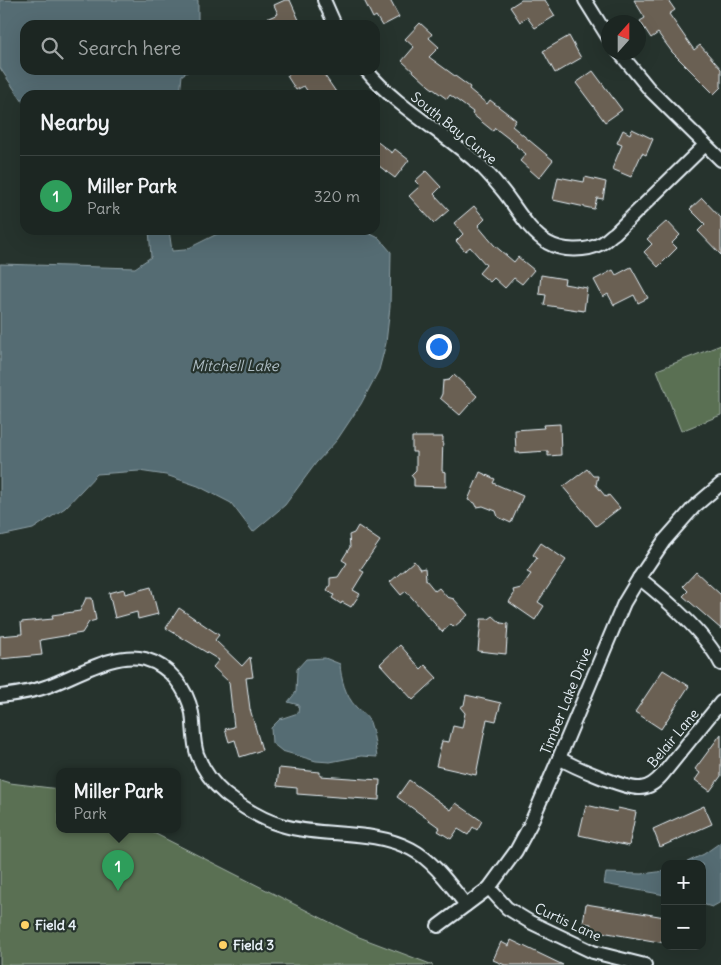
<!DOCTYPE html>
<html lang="en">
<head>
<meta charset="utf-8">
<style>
  body { margin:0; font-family:Delius,sans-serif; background:#29322f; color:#f1f3f6 }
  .controls { position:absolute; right:15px; bottom:15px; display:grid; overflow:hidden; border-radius:10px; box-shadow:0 5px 20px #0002 }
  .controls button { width:45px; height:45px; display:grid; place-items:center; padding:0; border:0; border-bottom:1px solid #3a4340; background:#1c2622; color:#f1f3f6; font:25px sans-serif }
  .compass { position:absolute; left:601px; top:15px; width:45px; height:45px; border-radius:50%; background:#1c2622; box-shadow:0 5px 20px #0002; rotate:21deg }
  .you { position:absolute; left:438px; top:346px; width:18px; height:18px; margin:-12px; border:4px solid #fff; border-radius:50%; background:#1a73e8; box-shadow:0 0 0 8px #1a73e833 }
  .badge { display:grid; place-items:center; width:32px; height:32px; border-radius:50%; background:#ea580c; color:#fff; font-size:16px; font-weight:700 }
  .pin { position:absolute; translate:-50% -41px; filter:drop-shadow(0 1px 2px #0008) }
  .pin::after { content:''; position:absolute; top:26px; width:18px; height:15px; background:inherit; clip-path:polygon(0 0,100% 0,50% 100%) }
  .popup { position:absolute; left:56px; top:768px; width:125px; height:65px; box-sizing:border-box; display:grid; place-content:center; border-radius:10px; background:#1c2622; filter:drop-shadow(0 1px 4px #0005); font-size:16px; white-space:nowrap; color:#a0a5a5 }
  .popup b { font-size:19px; color:#f1f3f6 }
  .popup::after { content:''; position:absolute; left:50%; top:100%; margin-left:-10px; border:10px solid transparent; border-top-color:#1c2622 }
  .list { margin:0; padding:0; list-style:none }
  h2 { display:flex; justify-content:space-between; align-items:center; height:65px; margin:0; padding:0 20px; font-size:21px }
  h2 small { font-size:16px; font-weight:400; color:#a0a5a5 }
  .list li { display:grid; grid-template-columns:32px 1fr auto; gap:15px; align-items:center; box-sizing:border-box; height:80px; padding:0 20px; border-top:1px solid #3a4340 }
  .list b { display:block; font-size:19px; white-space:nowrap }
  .list p { margin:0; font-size:16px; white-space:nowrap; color:#a0a5a5 }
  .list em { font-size:16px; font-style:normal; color:#a0a5a5 }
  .icon { flex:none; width:28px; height:28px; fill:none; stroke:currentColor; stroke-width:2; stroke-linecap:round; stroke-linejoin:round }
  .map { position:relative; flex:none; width:721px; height:965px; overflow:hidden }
  .search { position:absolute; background:#1c2622; box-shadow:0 5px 20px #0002; left:20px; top:20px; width:360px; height:55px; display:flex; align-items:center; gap:12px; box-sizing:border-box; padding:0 18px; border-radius:15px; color:#a0a5a5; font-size:19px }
  .panel { position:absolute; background:#1c2622; box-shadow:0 5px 20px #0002; left:20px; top:90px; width:360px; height:145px; border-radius:15px }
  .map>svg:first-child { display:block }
  .green { fill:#5a7053; stroke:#a1b0a6 }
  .water { fill:#546c73; stroke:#8fa1a8 }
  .building { fill:#6a6052; stroke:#e8f1f8 }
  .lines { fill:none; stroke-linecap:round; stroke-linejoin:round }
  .minor-casing { stroke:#e8f1f8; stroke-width:16 }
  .minor { stroke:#26332d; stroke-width:12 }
  .poi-dot { fill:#ffd166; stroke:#26332d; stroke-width:2 }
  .labels { text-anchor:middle; stroke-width:4.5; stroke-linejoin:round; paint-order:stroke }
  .street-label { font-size:14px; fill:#e8f1f8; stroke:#26332d }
  .poi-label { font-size:14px; font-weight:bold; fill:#e8f1f8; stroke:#26332d; text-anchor:start }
  .water-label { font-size:15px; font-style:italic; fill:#adbcc3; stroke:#26332d }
</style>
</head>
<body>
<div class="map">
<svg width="721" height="965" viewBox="0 0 721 965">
  <rect width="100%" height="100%" fill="#26332d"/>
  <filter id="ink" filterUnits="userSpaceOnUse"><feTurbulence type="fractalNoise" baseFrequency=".02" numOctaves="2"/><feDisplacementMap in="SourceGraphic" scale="10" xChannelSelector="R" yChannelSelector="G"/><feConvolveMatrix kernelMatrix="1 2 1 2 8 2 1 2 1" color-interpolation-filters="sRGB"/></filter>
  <g filter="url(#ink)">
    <g class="green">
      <path d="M721,345V415L681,431L657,370Z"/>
      <path d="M0,780L10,783L59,789V830H148L359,937L433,965H0Z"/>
    </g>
    <g class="water">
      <path d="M0,0H198V25H25V70H191L182,75L180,95H25V105L0,68Z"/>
      <path d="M149,230H169L172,251L185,250L225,230H362L379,238L391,252L390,307L386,343L379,370L361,404L337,440L316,463L285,505L253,532L231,503L198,486L166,475L139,471L97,474L65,508L33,529L0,536V264L135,268L151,257Z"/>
      <path d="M325,658L340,664C341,679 345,695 356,707C361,712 367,716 370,722C374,733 375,745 377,757L361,756L330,762L316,761L282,751L272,743L271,728L280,719L298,713L299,705L288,702L296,692L297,669L306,659Z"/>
      <path d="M721,842V902L712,907L702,904V864H683L704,854Z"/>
      <path d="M665,871V895L604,884L606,873L642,874Z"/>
    </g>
    <g class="building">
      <path d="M285,0H290L299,20L296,21L297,25H252L278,14L274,5Z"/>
      <path d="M364,0H390L399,17L382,26L376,16L373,18Z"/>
      <path d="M521,0H545L555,16L535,28L527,17L520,22L510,7Z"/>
      <path d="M634,0H668L675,10L669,14L694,50L700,45L721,69V87L714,94L672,52L658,33L651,38L640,21L645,18Z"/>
      <path d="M420,23L432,34L429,38L439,47L429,57L470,87L469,89L487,104L490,100L516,120L512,126L553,160L539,178L520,161L526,154L516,146L517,145L495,128L493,131L472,114L473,112L450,95L447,99L429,86L402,61L414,47L405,39Z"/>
      <path d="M569,36L581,58L555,73L543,51Z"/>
      <path d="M295,70H321L338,95H310L304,86L296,90L287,76Z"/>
      <path d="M593,71L622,110L605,122L576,83Z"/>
      <path d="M632,129L653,139L646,155L642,153L631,177L612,169L622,145L617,143L623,130L630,134Z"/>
      <path d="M375,140L392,153L395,149L409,160L395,178L375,163Z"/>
      <path d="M426,171L441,187L434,194L449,210L434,223L409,196L420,186L415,181Z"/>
      <path d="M558,177L584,182L585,177L606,182L603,199L597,198L594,209L553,200Z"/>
      <path d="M702,198L721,218V255L698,231L705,224L690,209Z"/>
      <path d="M474,206L485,219L478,226L494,245L514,262L518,257L534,270L522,284L514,278L505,288L494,278L490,282L479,273L486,265L470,247L465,251L456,241L463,234L454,223Z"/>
      <path d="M667,221L680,235L672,243L677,248L658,267L644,252L652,244L647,239Z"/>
      <path d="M631,267L648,298L638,303L634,295L614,305L608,294L603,297L594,280L613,270L616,275Z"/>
      <path d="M541,275L565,279L564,284L587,288L584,311L544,305L546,295L539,294Z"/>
      <path d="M454,375L477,396L460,415L440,398L442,394L443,381L449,380Z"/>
      <path d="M560,424L561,455L548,456V451L516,453L515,430L544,428L543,425Z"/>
      <path d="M412,437H443L442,471L446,472V487L414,486V479L411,475L416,470V452H412Z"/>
      <path d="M587,469L593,476H598L596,485L606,497L609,495L620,508L596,526L563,487Z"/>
      <path d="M480,472L495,479L493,483L523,496L511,523L498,517L496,511L483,506L477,507L475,503L468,500Z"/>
      <path d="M358,526L380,541L360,570L364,572L353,590L360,594L351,607L342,602L341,604L332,598L334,595L327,590L330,585V578L338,577L347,563L342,560L350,547L349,535L354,533Z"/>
      <path d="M541,543L566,560L538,602L544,606L535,620L509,602L514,594L513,590L521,588L531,574L527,572L537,558L533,555Z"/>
      <path d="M414,561L420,569L425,568L426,580L435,591L439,588L447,597L454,599L468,615L454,627L451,624L442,632L406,591L401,595L390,582Z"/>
      <path d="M696,572L721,595V629L683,596L688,591L683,586Z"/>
      <path d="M151,587L158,614L138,619L137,612L115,618L109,593L124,589L125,594Z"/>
      <path d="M86,598H92L96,620L89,622L82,633L40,640L42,655L0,659V636L22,634L21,622L53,619L52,615L80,611Z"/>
      <path d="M179,608L219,635L215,640L242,666L250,657L253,677L246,678L250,709L262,750L240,757L235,740L229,742L225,729L234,727L229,682L213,667L219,660L166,628Z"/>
      <path d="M493,616L501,623L508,624L506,654L478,651L481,619H489Z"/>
      <path d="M400,645L421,669L425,665L437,678L413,700L380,664Z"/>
      <path d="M663,670L689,686L661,729L635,712Z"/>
      <path d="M466,695L501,703L496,721L487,719L476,775L436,766L442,741L449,742L453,726L462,728L465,713L460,707L464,705Z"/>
      <path d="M721,734V776L710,791L695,780L700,773L695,769Z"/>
      <path d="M279,768L320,772V776L380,780L379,800L297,794V788L277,786Z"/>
      <path d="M409,780L451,810L456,803L482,821L477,830L473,827L468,835L458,829L451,839L438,831L440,828L397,797Z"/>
      <path d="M586,805L617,812L618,808L636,812L629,846L579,835Z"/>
      <path d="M704,806L712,824L660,847L653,829Z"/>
      <path d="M586,904L665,917V943L590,930L591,924L583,923Z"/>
      <path d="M511,940L563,965H505L493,960L501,942L509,946Z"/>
    </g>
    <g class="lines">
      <defs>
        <g id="minor">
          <path d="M324,0L335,25"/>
          <path d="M585,0L608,37"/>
          <path d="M619,52L650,90L721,160"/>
          <path d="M366,70C397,107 438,129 474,160C485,169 494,180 503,191C516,207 529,232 548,243C562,251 585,252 600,244C605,242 610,236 615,233L705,145"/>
          <path d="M639,578C666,599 706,634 721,664"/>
          <path d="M0,696C16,694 33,692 48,686C76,676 115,651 145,659C170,666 187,689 192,713C194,727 193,741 197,754C203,770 212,783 225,794C242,807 260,819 281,825C323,838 371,828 411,849C434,861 450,885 466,905"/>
          <path d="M559,758C574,767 625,789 640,788C650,788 657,781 663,774L721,702"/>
          <path d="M489,888L507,908L530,922L593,952L645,965"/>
          <path d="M438,926L489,888L516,851L530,825L559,758L624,603L639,578L664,541L694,507L721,484"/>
        </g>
      </defs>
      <use href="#minor" class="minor-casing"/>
      <use href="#minor" class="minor"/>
    </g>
  </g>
  <g class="poi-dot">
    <circle cx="25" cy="925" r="5"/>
    <circle cx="223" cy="945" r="5"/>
  </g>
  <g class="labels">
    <g class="street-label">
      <text transform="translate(454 128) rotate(39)" y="5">South Bay Curve</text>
      <text transform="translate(566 701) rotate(-68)" y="5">Timber Lake Drive</text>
      <text transform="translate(673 738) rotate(-50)" y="5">Belair Lane</text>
      <text transform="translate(568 922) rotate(25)" y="5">Curtis Lane</text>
    </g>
    <g class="poi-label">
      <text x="35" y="930">Field 4</text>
      <text x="233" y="950">Field 3</text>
    </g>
    <g class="water-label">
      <text x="235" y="371">Mitchell Lake</text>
    </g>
  </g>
</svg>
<div class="controls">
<button>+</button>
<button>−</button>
</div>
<svg class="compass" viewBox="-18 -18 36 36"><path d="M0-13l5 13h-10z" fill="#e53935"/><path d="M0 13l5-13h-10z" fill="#a0a5a5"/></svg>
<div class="you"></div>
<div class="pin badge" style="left:118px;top:891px;background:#2e9e5b">1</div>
<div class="popup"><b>Miller Park</b>Park</div>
<div class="search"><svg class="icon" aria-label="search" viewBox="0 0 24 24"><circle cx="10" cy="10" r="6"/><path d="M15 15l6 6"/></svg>Search here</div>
<section class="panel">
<h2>Nearby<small></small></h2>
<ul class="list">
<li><span class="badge" style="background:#2e9e5b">1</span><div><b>Miller Park</b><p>Park</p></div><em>320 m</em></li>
</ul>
</section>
</div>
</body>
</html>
